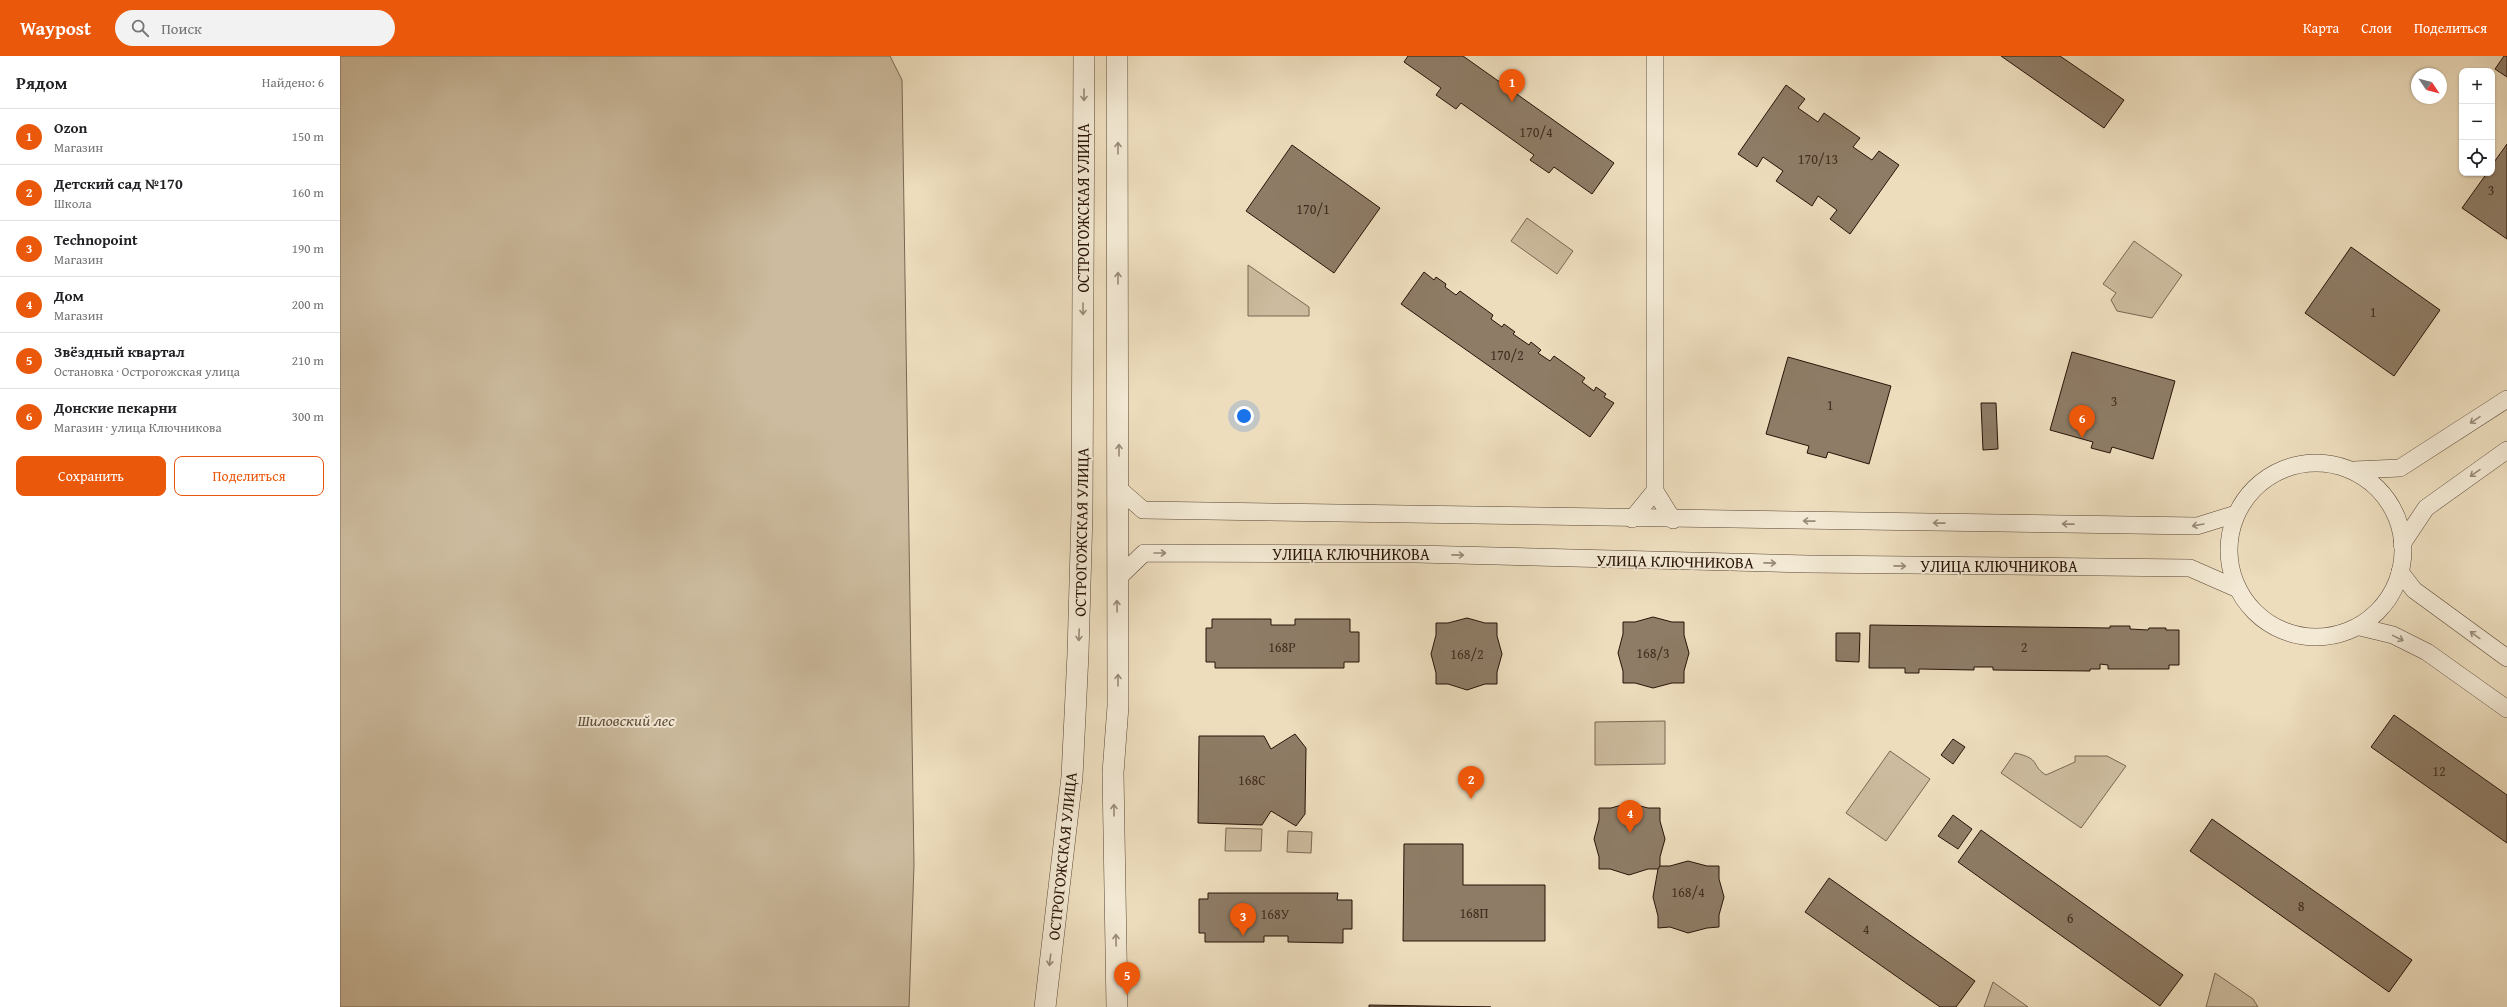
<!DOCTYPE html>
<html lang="ru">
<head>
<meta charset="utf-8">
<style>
  body { margin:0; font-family:"Gentium Book Plus",serif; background:#f2f2f2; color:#202124 }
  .controls { position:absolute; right:12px; top:12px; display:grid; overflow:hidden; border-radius:8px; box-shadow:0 1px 3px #0004 }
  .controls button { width:36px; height:36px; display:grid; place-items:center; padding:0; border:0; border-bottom:1px solid #e0e0e0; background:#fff; color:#202124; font:20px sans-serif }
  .compass { position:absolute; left:2071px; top:12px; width:36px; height:36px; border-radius:50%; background:#fff; box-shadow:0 1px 3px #0004; rotate:125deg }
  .you { position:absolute; left:904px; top:360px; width:14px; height:14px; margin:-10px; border:3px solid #fff; border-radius:50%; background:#1a73e8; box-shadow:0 0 0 6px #1a73e833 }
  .badge { display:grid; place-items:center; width:26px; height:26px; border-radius:50%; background:#ea580c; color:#fff; font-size:13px; font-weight:700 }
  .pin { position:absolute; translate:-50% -33px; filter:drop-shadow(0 1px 2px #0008) }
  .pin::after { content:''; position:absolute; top:21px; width:14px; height:12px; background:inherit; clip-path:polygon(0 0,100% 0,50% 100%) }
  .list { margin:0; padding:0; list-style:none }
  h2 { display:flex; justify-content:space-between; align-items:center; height:52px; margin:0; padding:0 16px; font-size:17px }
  h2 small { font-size:13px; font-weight:400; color:#757577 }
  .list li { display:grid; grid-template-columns:26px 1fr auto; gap:12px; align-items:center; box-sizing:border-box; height:56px; padding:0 16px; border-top:1px solid #e0e0e0 }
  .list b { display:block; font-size:15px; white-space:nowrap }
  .list p { margin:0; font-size:13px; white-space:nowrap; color:#757577 }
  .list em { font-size:13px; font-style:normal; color:#757577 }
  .actions { display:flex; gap:8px; padding:12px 16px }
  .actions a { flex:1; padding:9px 0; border:1px solid #ea580c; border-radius:8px; text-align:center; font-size:14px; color:#ea580c }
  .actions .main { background:#ea580c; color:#fff }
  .icon { flex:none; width:22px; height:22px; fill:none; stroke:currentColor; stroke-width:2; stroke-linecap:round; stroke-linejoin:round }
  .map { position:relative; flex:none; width:2167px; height:951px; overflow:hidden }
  header { display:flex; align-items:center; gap:24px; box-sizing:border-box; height:56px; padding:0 20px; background:#ea580c; color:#fff }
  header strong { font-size:19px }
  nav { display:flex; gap:22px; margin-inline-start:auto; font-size:14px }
  .search { width:280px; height:36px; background:#f2f2f2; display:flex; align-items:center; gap:10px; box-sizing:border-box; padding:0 14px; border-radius:22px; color:#757577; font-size:15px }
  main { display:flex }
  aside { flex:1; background:#fff }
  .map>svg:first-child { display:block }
  .green { fill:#ccbb9e; stroke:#7a6753 }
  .building { fill:#8e7c66; stroke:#281308 }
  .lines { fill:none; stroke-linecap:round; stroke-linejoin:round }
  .minor-casing { stroke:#594635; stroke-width:18 }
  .tertiary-casing { stroke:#594635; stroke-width:22 }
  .minor { stroke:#f3e9d4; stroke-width:17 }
  .tertiary { stroke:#f3e9d4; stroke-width:21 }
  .oneway { stroke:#988978 }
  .labels { text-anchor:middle; stroke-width:4; stroke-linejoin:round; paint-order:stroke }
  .number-label { font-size:14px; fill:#422d20 }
  .street-label { font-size:16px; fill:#281308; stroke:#f3e9d4 }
  .park-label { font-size:16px; font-style:italic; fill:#614e3c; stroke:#f3e9d4 }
</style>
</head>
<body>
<header>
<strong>Waypost</strong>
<div class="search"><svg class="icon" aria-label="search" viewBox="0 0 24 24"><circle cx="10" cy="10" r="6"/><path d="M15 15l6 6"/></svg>Поиск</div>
<nav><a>Карта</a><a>Слои</a><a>Поделиться</a></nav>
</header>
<main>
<aside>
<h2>Рядом<small>Найдено: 6</small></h2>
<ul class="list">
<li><span class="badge">1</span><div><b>Ozon</b><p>Магазин</p></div><em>150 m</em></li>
<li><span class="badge">2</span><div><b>Детский сад №170</b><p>Школа</p></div><em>160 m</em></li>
<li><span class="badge">3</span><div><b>Technopoint</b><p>Магазин</p></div><em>190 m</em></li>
<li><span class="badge">4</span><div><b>Дом</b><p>Магазин</p></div><em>200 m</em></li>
<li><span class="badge">5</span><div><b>Звёздный квартал</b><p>Остановка · Острогожская улица</p></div><em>210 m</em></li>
<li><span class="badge">6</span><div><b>Донские пекарни</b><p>Магазин · улица Ключникова</p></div><em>300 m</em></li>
</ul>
<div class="actions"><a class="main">Сохранить</a><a>Поделиться</a></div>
</aside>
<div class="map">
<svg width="2167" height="951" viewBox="0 0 2167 951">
  <rect width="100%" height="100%" fill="#edddbd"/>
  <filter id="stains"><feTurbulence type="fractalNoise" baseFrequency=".005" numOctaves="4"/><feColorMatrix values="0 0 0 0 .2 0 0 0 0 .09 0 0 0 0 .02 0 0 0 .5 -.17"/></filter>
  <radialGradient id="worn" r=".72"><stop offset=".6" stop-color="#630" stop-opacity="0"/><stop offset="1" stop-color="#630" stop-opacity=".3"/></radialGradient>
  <g class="green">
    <path d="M0,0H550L562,24L574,809L569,951H0Z"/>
    <path d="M1187,162L1233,195L1217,218L1171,185Z"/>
    <path d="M1794,185L1842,219L1812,262L1777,255L1771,244L1776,237L1763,228Z"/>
    <path d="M908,209L969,251V260H908Z"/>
    <path d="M1325,665V708L1255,709V666Z"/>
    <path d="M1550,695L1590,723L1546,785L1506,757Z"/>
    <path d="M1675,697C1702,703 1690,709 1706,719L1735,706V700H1767L1786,710L1741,772L1661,717Z"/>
    <path d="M886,772L922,773L921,795H885Z"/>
    <path d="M948,775L972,776L971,797L947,796Z"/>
    <path d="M1875,917L1913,943L1918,951H1866Z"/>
    <path d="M1653,926L1688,951H1644Z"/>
  </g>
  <g class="building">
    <path d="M1068,0H1123L1274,107L1252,138L1214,111L1209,117L1190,104L1194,99L1121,47L1116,53L1096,39L1101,32L1064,6Z"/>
    <path d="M1661,0H1720L1784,44L1764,72Z"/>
    <path d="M2164,0H2167V21L2155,13Z"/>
    <path d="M1446,29L1465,43L1458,52L1478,66L1484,57L1520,82L1513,91L1532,104L1539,95L1559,109L1510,178L1490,163L1497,154L1478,140L1472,150L1436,125L1443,115L1423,101L1417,111L1398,98Z"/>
    <path d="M2167,88V183L2122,152L2147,117H2152V109Z"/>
    <path d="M952,89L1040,152L994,217L906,155Z"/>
    <path d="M2011,191L2100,254L2054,320L1965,257Z"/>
    <path d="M1084,216L1094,224L1096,221L1106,228L1105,231L1116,239L1120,235L1153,259L1151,263L1162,271L1164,268L1175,276L1173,278L1189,289L1191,286L1201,294L1198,297L1210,305L1214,300L1245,322L1242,326L1254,335L1256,331L1266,338L1264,341L1274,347L1250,381L1061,248Z"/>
    <path d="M1732,296L1835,325L1813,403L1772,391L1770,397L1751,392L1753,386L1710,374Z"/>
    <path d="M1448,301L1551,330L1529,408L1488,396L1486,402L1467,397L1469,390L1426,378Z"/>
    <path d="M1641,347H1656L1658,393L1643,394Z"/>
    <path d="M1313,561L1332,566H1344V579L1349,597L1344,615V627H1332L1313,632L1295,627H1283V615L1278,597L1283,578V566H1295Z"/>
    <path d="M1127,562L1145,567H1157V580L1162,598L1157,616V628H1145L1127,634L1108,628H1096V617L1091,598L1096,579V567H1108Z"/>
    <path d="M872,563H931V569H955V563H1010V576H1019V606H1004V612H875V606H866V572H872Z"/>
    <path d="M1530,569L1770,572V570H1790V573L1808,574L1809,572H1826V574H1839V609H1829V613H1768V609L1760,608V613H1750V615L1653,614V611H1634V614L1579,613V617H1565V612H1529Z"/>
    <path d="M1496,577H1520L1519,606L1496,605Z"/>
    <path d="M2054,659L2167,739V787L2031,691Z"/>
    <path d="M955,678L966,692L965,758L956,770L931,755L922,769L858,767L859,680H924L931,693Z"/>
    <path d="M1613,683L1625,691L1613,708L1601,699Z"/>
    <path d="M1289,747L1308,752H1320V765L1325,783L1320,801V813H1308L1289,819L1270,813H1259V801L1254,783L1259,764V752H1271Z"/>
    <path d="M1613,759L1632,773L1618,793L1598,780Z"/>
    <path d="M1872,763L2072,904L2049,936L1850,795Z"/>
    <path d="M1641,774L1843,919L1820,950L1618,806Z"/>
    <path d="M1064,788H1123V829H1205V885H1063Z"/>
    <path d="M1348,805L1367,810H1379V823L1384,841L1379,859V871L1367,872L1348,877L1330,871L1318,872V860L1313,841L1318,813L1320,810H1330Z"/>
    <path d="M1489,822L1635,925L1616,951H1600L1465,856Z"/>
    <path d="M868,837H998L997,844H1012V873H1003V887L948,886V880H924V886H865V877H859V843H868Z"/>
    <path d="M1029,949L1151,951H1029Z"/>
  </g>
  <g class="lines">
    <defs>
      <g id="minor">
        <path d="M1315,0V435L1333,464"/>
        <circle cx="1976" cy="494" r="87"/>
        <path d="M2014,414L2060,412L2167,343"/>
        <path d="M779,433L803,454L1857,470L1896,458"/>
        <path d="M1292,463L1315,435"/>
        <path d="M2062,488L2086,452L2167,394"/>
        <path d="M2060,516L2074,534L2167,602"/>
        <path d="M777,523L804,497L1076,498L1468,508L1850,512L1898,533"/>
        <path d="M2020,571L2053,579L2087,596L2167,653"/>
      </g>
      <g id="tertiary">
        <path d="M777,0L778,650L773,717L777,951"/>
        <path d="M705,951L732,721L738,598L742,457L744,0"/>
      </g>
    </defs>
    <use href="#minor" class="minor-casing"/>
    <use href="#tertiary" class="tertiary-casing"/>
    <use href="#minor" class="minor"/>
    <use href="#tertiary" class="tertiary"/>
  </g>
  <defs><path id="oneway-shaft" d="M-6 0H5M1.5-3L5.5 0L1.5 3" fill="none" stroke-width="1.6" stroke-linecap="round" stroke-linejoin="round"/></defs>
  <g class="oneway">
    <use href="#oneway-shaft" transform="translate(744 39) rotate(90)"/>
    <use href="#oneway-shaft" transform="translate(778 92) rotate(-90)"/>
    <use href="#oneway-shaft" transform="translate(778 222) rotate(-90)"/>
    <use href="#oneway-shaft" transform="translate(743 253) rotate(90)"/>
    <use href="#oneway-shaft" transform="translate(2135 364) rotate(146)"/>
    <use href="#oneway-shaft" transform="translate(779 394) rotate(-90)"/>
    <use href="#oneway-shaft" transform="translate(2135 417) rotate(145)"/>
    <use href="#oneway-shaft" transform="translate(1469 465) rotate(-179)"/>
    <use href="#oneway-shaft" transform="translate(1599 467) rotate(-179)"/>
    <use href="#oneway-shaft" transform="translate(1728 468) rotate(-179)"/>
    <use href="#oneway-shaft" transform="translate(1858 469) rotate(170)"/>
    <use href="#oneway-shaft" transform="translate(820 497)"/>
    <use href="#oneway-shaft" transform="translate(1118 499) rotate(1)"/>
    <use href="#oneway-shaft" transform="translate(1430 507) rotate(1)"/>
    <use href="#oneway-shaft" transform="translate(1560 510) rotate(1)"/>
    <use href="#oneway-shaft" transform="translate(777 550) rotate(-91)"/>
    <use href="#oneway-shaft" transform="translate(739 579) rotate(92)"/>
    <use href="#oneway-shaft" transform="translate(2135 579) rotate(-144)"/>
    <use href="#oneway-shaft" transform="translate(2058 582) rotate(26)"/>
    <use href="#oneway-shaft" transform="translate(778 624) rotate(-90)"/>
    <use href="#oneway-shaft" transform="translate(774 754) rotate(-91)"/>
    <use href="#oneway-shaft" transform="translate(776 884) rotate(-91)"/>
    <use href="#oneway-shaft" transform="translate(710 904) rotate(97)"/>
  </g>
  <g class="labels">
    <g class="number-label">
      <text x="1196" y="81">170/4</text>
      <text x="1478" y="108">170/13</text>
      <text x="2151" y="139">3</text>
      <text x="973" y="158">170/1</text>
      <text x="2033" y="261">1</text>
      <text x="1167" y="304">170/2</text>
      <text x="1774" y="350">3</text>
      <text x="1490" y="354">1</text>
      <text x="942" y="596">168Р</text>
      <text x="1684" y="596">2</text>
      <text x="1313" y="602">168/3</text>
      <text x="1127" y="603">168/2</text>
      <text x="2099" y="720">12</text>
      <text x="912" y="729">168С</text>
      <text x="1348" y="841">168/4</text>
      <text x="1961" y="855">8</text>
      <text x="1134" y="862">168П</text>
      <text x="935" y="863">168У</text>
      <text x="1730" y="867">6</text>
      <text x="1526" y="878">4</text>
    </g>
    <g class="street-label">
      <text transform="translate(743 152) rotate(-90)" y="6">ОСТРОГОЖСКАЯ УЛИЦА</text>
      <text transform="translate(741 476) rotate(-89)" y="6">ОСТРОГОЖСКАЯ УЛИЦА</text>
      <text x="1011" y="504">УЛИЦА КЛЮЧНИКОВА</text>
      <text transform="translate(1335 505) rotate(1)" y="6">УЛИЦА КЛЮЧНИКОВА</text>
      <text x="1659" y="516">УЛИЦА КЛЮЧНИКОВА</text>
      <text transform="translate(722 800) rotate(-84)" y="6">ОСТРОГОЖСКАЯ УЛИЦА</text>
    </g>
    <g class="park-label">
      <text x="286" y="670">Шиловский лес</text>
    </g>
  </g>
  <rect width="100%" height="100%" filter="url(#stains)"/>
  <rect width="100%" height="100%" fill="url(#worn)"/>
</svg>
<div class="controls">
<button>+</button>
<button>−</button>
<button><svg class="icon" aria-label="locate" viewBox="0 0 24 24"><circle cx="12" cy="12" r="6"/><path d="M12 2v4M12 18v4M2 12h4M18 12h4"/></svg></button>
</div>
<svg class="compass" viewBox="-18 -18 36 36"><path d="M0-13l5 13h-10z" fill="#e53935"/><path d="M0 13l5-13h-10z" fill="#757577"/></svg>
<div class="you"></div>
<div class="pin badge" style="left:1172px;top:46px">1</div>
<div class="pin badge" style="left:1131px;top:743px">2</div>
<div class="pin badge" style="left:903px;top:880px">3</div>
<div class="pin badge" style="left:1290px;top:777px">4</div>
<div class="pin badge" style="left:787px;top:939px">5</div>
<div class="pin badge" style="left:1742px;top:382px">6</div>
</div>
</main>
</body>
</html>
